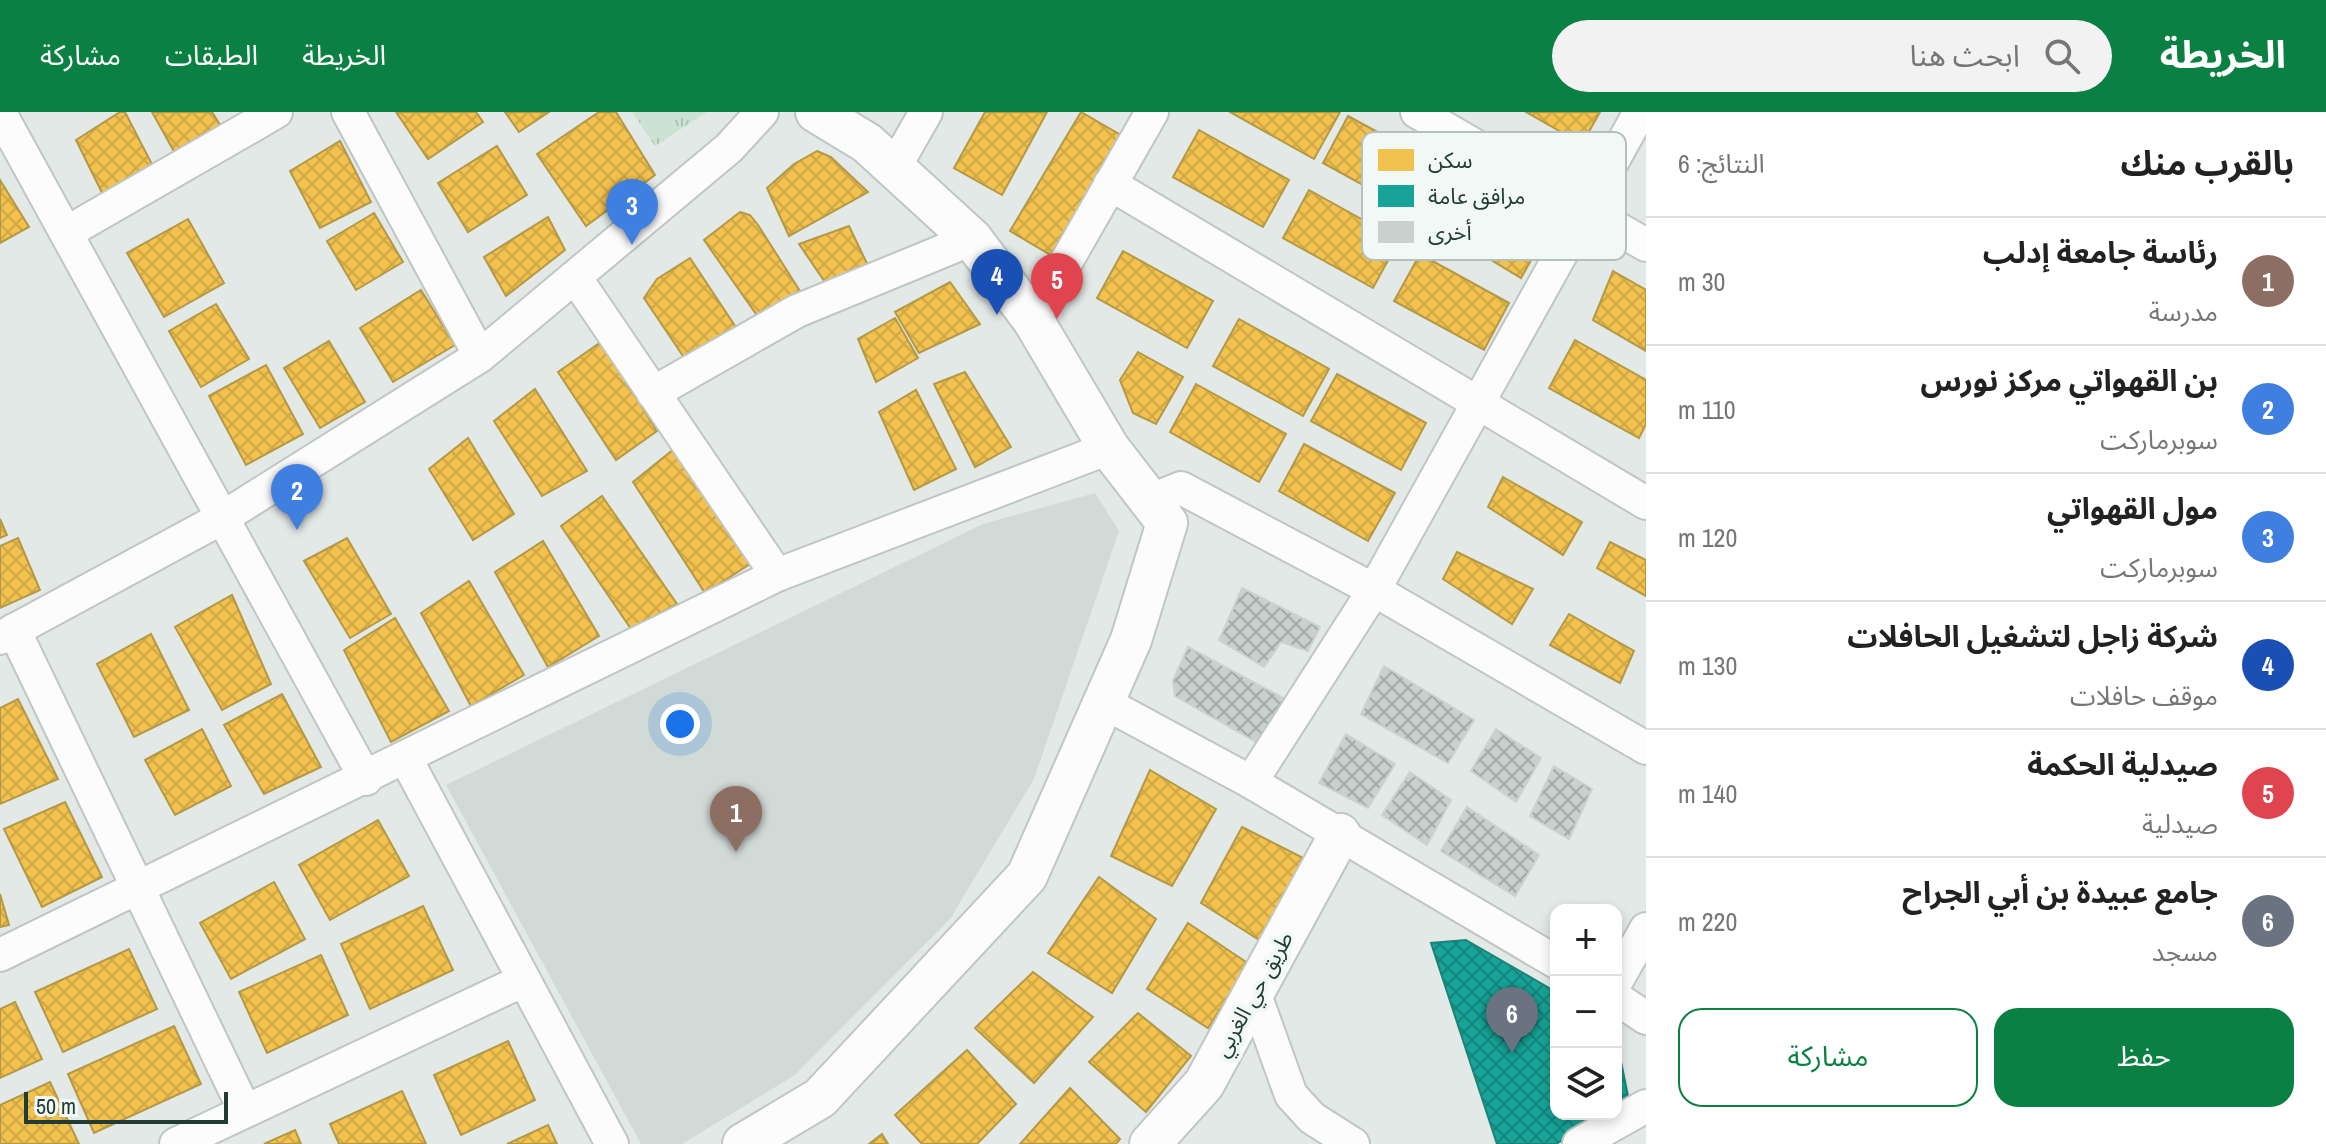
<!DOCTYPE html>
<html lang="ar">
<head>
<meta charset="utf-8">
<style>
  body { margin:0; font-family:"Archivo Narrow","Noto Sans Arabic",sans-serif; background:#f2f2f2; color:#222; direction:rtl }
  .controls { position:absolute; right:24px; bottom:24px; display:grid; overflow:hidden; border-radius:16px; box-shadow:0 4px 12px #0003 }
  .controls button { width:72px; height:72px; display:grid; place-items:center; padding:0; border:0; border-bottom:2px solid #e0e0e0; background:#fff; color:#222; font:40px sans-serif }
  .scale { position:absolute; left:24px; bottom:20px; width:204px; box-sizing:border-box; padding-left:8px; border:4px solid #213c35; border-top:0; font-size:22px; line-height:28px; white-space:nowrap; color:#213c35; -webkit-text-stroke:6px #f1f8f5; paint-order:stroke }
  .you { position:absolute; left:680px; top:612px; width:28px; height:28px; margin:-20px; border:6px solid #fff; border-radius:50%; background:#1a73e8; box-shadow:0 0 0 12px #1a73e833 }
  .badge { display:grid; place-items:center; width:52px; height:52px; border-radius:50%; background:#0b8043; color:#fff; font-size:26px; font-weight:700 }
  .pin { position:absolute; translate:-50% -66px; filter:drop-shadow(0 2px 4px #0008) }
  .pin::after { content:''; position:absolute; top:42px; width:28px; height:24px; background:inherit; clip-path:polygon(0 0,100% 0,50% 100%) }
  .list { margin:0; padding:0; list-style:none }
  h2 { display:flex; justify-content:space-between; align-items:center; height:104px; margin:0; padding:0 32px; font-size:34px }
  h2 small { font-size:26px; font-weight:400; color:#767676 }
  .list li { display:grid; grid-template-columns:52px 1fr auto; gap:24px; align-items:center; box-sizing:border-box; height:128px; padding:0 32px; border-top:2px solid #e0e0e0 }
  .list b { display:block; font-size:30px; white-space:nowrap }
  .list p { margin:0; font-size:26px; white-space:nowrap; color:#767676 }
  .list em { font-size:26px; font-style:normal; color:#767676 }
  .actions { display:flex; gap:16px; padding:24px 32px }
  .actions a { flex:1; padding:18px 0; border:2px solid #0b8043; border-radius:24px; text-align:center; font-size:28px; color:#0b8043 }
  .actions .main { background:#0b8043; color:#fff }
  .icon { flex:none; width:44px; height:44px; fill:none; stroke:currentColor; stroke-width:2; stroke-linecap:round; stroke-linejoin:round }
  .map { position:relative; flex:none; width:1646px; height:1032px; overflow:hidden; direction:ltr }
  header { display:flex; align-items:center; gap:48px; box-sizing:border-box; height:112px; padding:0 40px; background:#0b8043; color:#fff }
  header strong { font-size:38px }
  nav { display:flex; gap:44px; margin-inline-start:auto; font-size:28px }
  .search { width:560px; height:72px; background:#f2f2f2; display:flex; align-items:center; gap:20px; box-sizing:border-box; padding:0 28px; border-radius:44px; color:#767676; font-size:30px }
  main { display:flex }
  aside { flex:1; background:#fff }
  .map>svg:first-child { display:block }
  .built { fill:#d1dad6 }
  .grass { fill:url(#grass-tufts) }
  .homes { fill:url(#homes-cross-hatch); stroke:#b39946; stroke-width:2 }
  .public { fill:url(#public-cross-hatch); stroke:#1a847a; stroke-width:2 }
  .building { fill:url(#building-cross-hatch); stroke:#ccd2cf; stroke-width:2 }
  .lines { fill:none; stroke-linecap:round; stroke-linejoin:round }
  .minor-casing { stroke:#c0c6c3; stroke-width:36 }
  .tertiary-casing { stroke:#c0c6c3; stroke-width:44 }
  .minor { stroke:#fbfcfb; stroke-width:32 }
  .tertiary { stroke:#fbfcfb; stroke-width:40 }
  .labels { text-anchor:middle; stroke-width:8; stroke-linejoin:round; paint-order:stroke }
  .street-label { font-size:22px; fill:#213c35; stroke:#f1f8f5 }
  .key { fill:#f1f8f5; stroke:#b3c0bb; stroke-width:2 }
  .key-label { font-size:22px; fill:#213c35 }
</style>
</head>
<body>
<header>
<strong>الخريطة</strong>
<div class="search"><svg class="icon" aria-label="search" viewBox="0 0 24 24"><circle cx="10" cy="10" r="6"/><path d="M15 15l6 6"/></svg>ابحث هنا</div>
<nav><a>الخريطة</a><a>الطبقات</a><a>مشاركة</a></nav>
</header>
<main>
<aside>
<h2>بالقرب منك<small>النتائج: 6</small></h2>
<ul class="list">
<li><span class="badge" style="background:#8d6e63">1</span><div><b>رئاسة جامعة إدلب</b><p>مدرسة</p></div><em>30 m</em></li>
<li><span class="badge" style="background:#3f7fe0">2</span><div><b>بن القهواتي مركز نورس</b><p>سوبرماركت</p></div><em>110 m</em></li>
<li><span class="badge" style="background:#3f7fe0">3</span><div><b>مول القهواتي</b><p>سوبرماركت</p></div><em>120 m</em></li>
<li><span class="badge" style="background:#1a4fb4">4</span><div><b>شركة زاجل لتشغيل الحافلات</b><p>موقف حافلات</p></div><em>130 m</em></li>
<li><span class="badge" style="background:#e0444e">5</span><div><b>صيدلية الحكمة</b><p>صيدلية</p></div><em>140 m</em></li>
<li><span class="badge" style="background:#6b7280">6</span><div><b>جامع عبيدة بن أبي الجراح</b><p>مسجد</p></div><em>220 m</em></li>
</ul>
<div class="actions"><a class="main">حفظ</a><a>مشاركة</a></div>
</aside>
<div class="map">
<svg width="1646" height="1032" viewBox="0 0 1646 1032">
  <defs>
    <pattern id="grass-tufts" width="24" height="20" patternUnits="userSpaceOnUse" patternTransform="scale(2)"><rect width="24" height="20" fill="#cce2d3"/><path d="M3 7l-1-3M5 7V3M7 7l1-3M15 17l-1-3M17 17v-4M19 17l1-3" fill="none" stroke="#afc3b6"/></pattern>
    <pattern id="homes-cross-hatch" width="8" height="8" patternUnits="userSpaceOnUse" patternTransform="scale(2)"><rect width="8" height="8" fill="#f2c14e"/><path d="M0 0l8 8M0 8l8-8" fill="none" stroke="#cfa745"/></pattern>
    <pattern id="public-cross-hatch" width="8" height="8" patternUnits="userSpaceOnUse" patternTransform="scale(2)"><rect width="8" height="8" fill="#17a398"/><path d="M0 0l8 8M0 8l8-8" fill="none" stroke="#14867d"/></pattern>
    <pattern id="building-cross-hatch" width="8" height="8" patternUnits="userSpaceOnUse" patternTransform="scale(2)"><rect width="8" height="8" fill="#cad0ce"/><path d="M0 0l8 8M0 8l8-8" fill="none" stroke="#a4aaa8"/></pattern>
  </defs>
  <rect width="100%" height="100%" fill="#e3e9e6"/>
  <path class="built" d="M1095,381L1119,419L1034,667L950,807L795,963L682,1032H641L446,673L983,412Z"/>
  <path class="grass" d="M632,0H707L655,34Z"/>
  <g class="homes">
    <path d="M120,0H125L157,62L106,89L76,28Z"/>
    <path d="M152,0H212L222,16L176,43Z"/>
    <path d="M396,0H476L483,10L428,47Z"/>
    <path d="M505,0H549L519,20Z"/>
    <path d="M599,0H616L655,63L586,114L537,42Z"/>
    <path d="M985,0H1047L1002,83L954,56Z"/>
    <path d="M1081,0L1126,26L1054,145L1010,119Z"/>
    <path d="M1230,0H1340L1314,47Z"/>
    <path d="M1526,0H1600L1582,32Z"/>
    <path d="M1348,4L1438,53L1412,100L1323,51Z"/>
    <path d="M1199,18L1289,68L1263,115L1173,65Z"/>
    <path d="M340,29L371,90L320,116L290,59Z"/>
    <path d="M497,34L527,83L468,120L438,71Z"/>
    <path d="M817,39L831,45L868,80L789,124L767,76L794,52Z"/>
    <path d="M1443,59L1548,118L1521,166L1420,105Z"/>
    <path d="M0,68L29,115L0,131Z"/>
    <path d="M1309,78L1399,128L1373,176L1283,126Z"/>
    <path d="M740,100L750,103L758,113L807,190L763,212L704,128Z"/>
    <path d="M374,101L403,150L356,178L327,129Z"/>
    <path d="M548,105L565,138L506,184L484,145Z"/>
    <path d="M188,107L224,171L164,205L127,141Z"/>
    <path d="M849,114L872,162L831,179L799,132Z"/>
    <path d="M1123,139L1213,189L1187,236L1097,186Z"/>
    <path d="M1420,142L1509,191L1484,238L1394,189Z"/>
    <path d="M690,146L741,223L689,253L644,186L657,167Z"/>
    <path d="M1613,159L1646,178V239L1593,208Z"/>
    <path d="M950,170L980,212L919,241L895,200Z"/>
    <path d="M421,178L455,233L393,270L360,216Z"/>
    <path d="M216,192L249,247L201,275L169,219Z"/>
    <path d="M895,206L918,246L876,270L858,227Z"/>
    <path d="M1239,207L1329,257L1303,304L1213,254Z"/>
    <path d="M1575,228L1646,268V312L1639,326L1549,276Z"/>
    <path d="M329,229L365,290L320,316L284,256Z"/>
    <path d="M601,230L657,319L616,348L558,260Z"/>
    <path d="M1138,240L1183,265L1156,312L1133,301L1120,268Z"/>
    <path d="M266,253L303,322L246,353L209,284Z"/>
    <path d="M965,260L1011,335L975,355L934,272Z"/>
    <path d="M1337,262L1426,311L1401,358L1311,309Z"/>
    <path d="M1196,272L1286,322L1259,370L1170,320Z"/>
    <path d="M535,277L587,359L542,384L494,309Z"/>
    <path d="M916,278L956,357L914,378L879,300Z"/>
    <path d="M468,326L514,402L473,428L429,357Z"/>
    <path d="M1304,332L1395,381L1368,429L1279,379Z"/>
    <path d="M674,337L750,452L705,481L633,370Z"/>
    <path d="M1503,365L1582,410L1563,443L1488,395Z"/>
    <path d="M602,384L677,492L631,517L561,414Z"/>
    <path d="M0,407L7,423L0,426Z"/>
    <path d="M18,426L40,478L0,496V434Z"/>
    <path d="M347,426L391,502L350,526L304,449Z"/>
    <path d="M543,429L599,524L548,555L495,460Z"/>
    <path d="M1610,430L1646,448V484L1597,456Z"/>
    <path d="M1457,440L1533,477L1512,512L1443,467Z"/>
    <path d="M469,469L524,563L471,594L421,501Z"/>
    <path d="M232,483L271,572L222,598L175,515Z"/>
    <path d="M1569,502L1634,539L1620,571L1550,533Z"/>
    <path d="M395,506L449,599L391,630L344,538Z"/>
    <path d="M151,522L189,598L134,625L97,552Z"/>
    <path d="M282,582L321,655L264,682L224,613Z"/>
    <path d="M18,587L58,667L0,692V596Z"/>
    <path d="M202,617L231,674L175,703L145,648Z"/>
    <path d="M1150,658L1216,697L1172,774L1111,744Z"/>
    <path d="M65,690L102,765L42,795L4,717Z"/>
    <path d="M378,708L409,764L330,808L299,753Z"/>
    <path d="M1242,715L1307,748L1264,831L1201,791Z"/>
    <path d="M1099,765L1156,807L1112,881L1048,841Z"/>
    <path d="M274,770L305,827L231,867L200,811Z"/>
    <path d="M0,782L9,813L0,815Z"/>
    <path d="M423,794L453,858L370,897L341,832Z"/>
    <path d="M1188,811L1249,852L1208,916L1147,877Z"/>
    <path d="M129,837L157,897L63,940L35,880Z"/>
    <path d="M321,843L348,903L267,941L239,880Z"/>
    <path d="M1033,860L1093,905L1034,971L975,916Z"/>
    <path d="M15,890L42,947L0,966V897Z"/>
    <path d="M1138,901L1191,944L1146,1000L1089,950Z"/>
    <path d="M174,914L201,972L94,1021L68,962Z"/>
    <path d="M508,929L535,988L461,1023L434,963Z"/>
    <path d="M967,938L1016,992L977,1032H922L895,1003Z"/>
    <path d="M50,970L79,1032H0V993Z"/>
    <path d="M1070,976L1120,1027L1116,1032H1020Z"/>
    <path d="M402,979L426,1032H339L330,1012Z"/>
    <path d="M548,1013L557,1032H507Z"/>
    <path d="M295,1018L301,1032H264Z"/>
    <path d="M882,1022L888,1032H869Z"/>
  </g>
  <g class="public">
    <path d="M1466,828L1556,880V1002H1607L1556,1032H1497L1431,831Z"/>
    <path d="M1616,925L1629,989L1616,997Z"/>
  </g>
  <g class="building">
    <path d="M1242,476L1320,515L1308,539L1281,530L1264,555L1219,528Z"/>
    <path d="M1188,535L1285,587L1265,635L1175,584L1173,569Z"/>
    <path d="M1384,554L1474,608L1448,651L1361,602Z"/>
    <path d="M1496,617L1541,646L1516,690L1471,659Z"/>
    <path d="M1346,622L1395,652L1368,696L1319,671Z"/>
    <path d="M1554,654L1592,677L1569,727L1530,704Z"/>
    <path d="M1410,660L1451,688L1427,733L1382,703Z"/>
    <path d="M1467,695L1539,743L1515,784L1441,739Z"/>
  </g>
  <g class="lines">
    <defs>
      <g id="minor">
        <path d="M348,0L480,244"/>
        <path d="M1417,0L1646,133"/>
        <path d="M0,1L366,667"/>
        <path d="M893,58L926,0"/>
        <path d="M1110,72L1646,391"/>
        <path d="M66,121L276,0"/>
        <path d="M575,165L777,463"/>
        <path d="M1033,208L1152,0"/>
        <path d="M653,281L797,199L972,127"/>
        <path d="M1149,389L1181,376L1374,478L1646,636"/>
        <path d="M14,518L245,999"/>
        <path d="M0,526L222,406L480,244L729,36L762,0"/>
        <path d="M1103,590L1251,670L1556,850"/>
        <path d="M406,647L612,1032"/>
        <path d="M1251,670L1374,478L1640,0"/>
        <path d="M0,843L777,463L1109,336"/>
        <path d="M1616,870L1646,817"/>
        <path d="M1254,880L1291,983L1312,1006L1353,1032"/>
        <path d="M1616,886L1646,906"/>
        <path d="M176,1032L524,868"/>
        <path d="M1579,1032L1646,994"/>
      </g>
      <g id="tertiary">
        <path d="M743,1032L820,986L1027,764L1131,528L1167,411L1109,336L1033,208L972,127L867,31L816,0"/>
        <path d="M1150,1032L1204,972L1340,722"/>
      </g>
    </defs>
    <use href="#minor" class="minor-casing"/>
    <use href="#tertiary" class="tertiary-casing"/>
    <use href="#minor" class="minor"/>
    <use href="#tertiary" class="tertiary"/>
  </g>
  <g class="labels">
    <g class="street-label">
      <text transform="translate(1253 882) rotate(-61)" y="8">طريق حي الغربي</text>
    </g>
  </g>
  <rect x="1362" y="20" width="264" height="128" rx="12" class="key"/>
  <rect x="1378" y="37" width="36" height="22" fill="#f2c14e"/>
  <rect x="1378" y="73" width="36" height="22" fill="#17a398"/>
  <rect x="1378" y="109" width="36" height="22" fill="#cad0ce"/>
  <g class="key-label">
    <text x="1428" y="56">سكن</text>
    <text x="1428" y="92">مرافق عامة</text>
    <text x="1428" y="128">أخرى</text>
  </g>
</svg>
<div class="controls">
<button>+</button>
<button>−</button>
<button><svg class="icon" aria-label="layers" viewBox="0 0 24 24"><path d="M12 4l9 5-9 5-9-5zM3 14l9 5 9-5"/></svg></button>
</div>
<div class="scale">50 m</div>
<div class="you"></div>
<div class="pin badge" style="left:736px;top:740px;background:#8d6e63">1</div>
<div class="pin badge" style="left:297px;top:418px;background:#3f7fe0">2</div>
<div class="pin badge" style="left:632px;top:133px;background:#3f7fe0">3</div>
<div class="pin badge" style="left:997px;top:203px;background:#1a4fb4">4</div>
<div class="pin badge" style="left:1057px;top:207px;background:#e0444e">5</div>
<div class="pin badge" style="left:1512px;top:941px;background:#6b7280">6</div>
</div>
</main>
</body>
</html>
